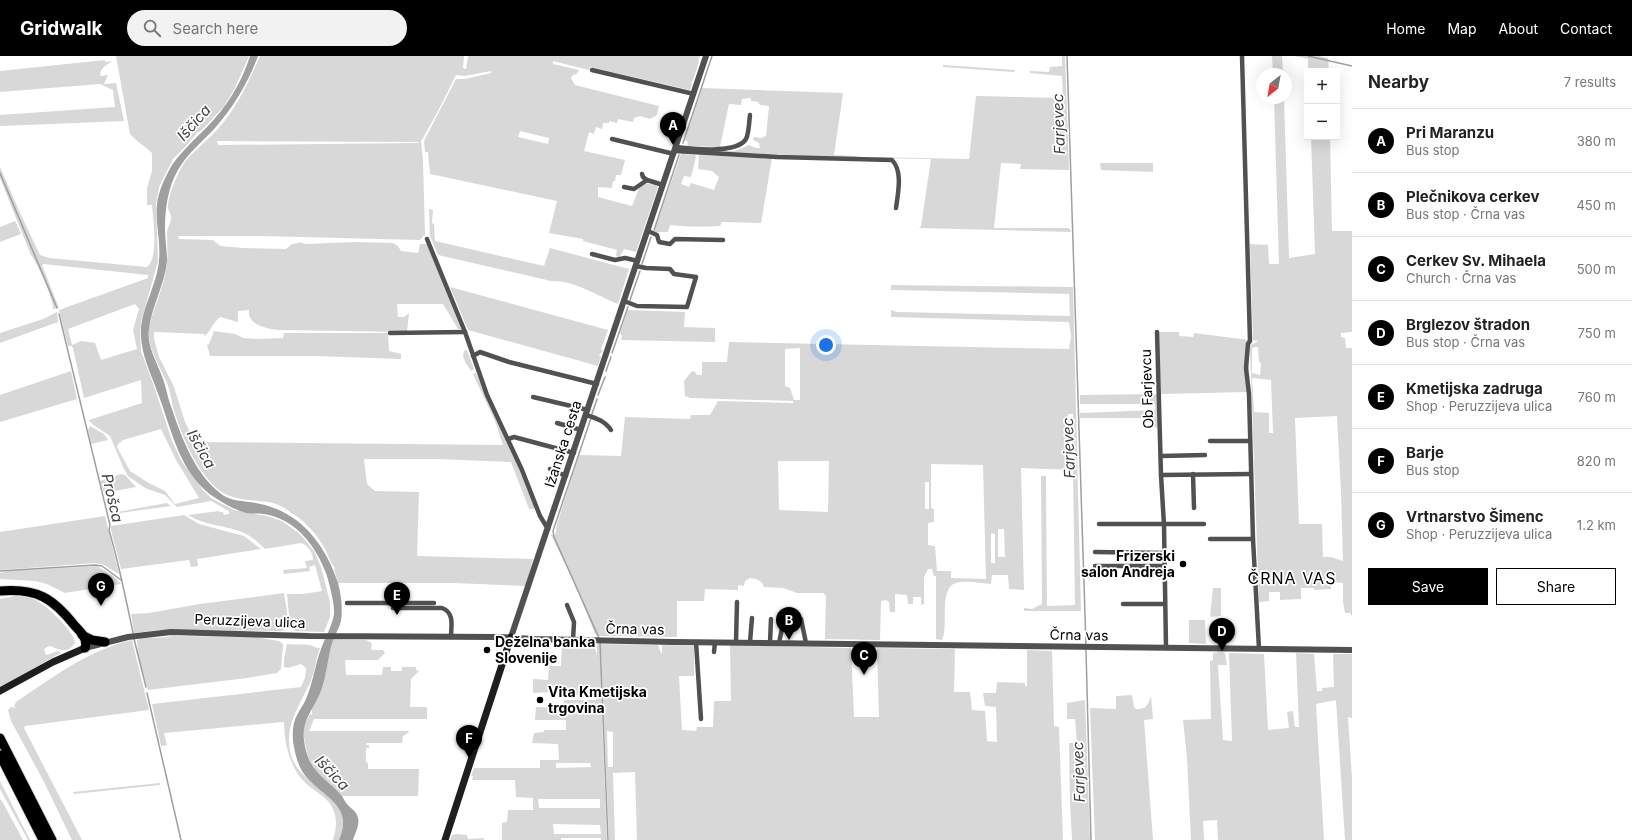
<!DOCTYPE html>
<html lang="en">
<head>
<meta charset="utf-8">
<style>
  body { margin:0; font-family:Inter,sans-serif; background:#f2f2f2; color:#222 }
  .controls { position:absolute; right:12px; top:12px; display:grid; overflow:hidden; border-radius:0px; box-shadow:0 4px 16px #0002 }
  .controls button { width:36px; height:36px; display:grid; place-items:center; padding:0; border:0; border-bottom:1px solid #e0e0e0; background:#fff; color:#222; font:20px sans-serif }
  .compass { position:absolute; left:1256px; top:12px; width:36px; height:36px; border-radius:50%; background:#fff; box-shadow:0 4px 16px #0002; rotate:211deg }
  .you { position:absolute; left:826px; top:289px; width:14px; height:14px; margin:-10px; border:3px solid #fff; border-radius:50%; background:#1a73e8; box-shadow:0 0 0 6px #1a73e833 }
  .badge { display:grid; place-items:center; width:26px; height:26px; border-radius:50%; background:#000; color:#fff; font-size:13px; font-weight:700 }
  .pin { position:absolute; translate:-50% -33px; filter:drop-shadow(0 1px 2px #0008) }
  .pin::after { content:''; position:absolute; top:21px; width:14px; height:12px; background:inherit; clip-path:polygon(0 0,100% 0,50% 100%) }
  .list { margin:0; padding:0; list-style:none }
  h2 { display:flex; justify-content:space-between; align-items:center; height:52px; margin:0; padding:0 16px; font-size:17px }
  h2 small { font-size:13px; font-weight:400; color:#767676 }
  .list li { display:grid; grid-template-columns:26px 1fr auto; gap:12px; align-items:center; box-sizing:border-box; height:64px; padding:0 16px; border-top:1px solid #e0e0e0 }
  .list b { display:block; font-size:15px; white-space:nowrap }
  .list p { margin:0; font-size:13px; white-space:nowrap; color:#767676 }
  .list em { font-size:13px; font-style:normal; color:#767676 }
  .actions { display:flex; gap:8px; padding:12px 16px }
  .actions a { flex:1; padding:9px 0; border:1px solid #000; border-radius:0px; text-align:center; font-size:14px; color:#000 }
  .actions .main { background:#000; color:#fff }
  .icon { flex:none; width:22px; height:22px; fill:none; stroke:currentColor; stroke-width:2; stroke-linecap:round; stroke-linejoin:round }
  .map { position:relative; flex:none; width:1352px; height:784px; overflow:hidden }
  header { display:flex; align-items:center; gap:24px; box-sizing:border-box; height:56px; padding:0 20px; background:#000; color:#fff }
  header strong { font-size:19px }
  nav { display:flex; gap:22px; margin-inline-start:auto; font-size:14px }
  .search { width:280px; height:36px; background:#f2f2f2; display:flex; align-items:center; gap:10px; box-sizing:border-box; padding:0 14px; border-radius:22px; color:#767676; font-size:15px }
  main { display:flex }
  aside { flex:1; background:#fff }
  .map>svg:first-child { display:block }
  .green { fill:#d8d8d8; fill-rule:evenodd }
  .water { fill:#9f9f9f }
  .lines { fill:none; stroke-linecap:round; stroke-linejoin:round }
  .stream { stroke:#9f9f9f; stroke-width:1.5 }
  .motorway-casing { stroke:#dbdbdb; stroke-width:11 }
  .minor { stroke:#515151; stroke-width:4.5 }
  .tertiary { stroke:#515151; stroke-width:6 }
  .secondary { stroke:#1e1e1e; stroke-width:7 }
  .motorway { stroke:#000; stroke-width:9 }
  .poi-dot { fill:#000; stroke:#fff; stroke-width:1.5 }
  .labels { text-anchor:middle; stroke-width:3.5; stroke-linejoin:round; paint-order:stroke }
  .street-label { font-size:14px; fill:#000; stroke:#fff }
  .poi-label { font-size:14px; font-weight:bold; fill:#000; stroke:#fff; text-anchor:start }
  .water-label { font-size:15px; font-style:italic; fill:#404040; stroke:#fff }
  .quarter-label { font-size:16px; letter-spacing:1px; fill:#000; stroke:#fff }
</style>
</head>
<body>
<header>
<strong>Gridwalk</strong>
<div class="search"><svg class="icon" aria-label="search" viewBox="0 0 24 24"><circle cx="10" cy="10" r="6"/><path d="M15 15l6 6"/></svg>Search here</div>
<nav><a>Home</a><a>Map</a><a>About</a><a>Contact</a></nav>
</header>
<main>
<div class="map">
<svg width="1352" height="784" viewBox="0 0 1352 784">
  <rect width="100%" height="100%" fill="#fff"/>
  <g class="green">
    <path d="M116,0H249L234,34L224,50L202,74L197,77L186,90L173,103L159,131L156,148L158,205L141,266L140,276L141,295L155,333L172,385L182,406L202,433L211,442L234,454L267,460L282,465L300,478L314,495L321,511L330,546V561L324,576L294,575V573H290V570L287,538H303L322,535L315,509L309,511L310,515L284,518L283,514L307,512L305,505L313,504C313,497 308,489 301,487L265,493C260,488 255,483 248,479C230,469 207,471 188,459L219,455L220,456H223L224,459L229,458V455L211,445L177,451L165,439L145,432L128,420L124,413L110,380L92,368L89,364L142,347L141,324L84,342L73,292L72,290H68L59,254L148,222V219L44,208L42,209L59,252L53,253C53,241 38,209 31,199L0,122V111L21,159L40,199L49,202L147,211C159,202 153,163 152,149H147V132L152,115V97C145,90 137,86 130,78ZM135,248L139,253L133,274L137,293L101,304L95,287L81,285L72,289L68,273ZM161,373L176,404L199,442L175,448L165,435L147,426L130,415L117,391L118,388L123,384Z"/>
    <path d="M260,0H464L463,12L466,13L468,0H702H700L698,4L699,6L693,24L691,27L692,28L690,34L590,11L589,14L553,5V8L579,14L576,19L574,18L571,22L575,29L659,50L657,59L650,63L640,60L634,62L633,66L618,63L617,67L609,65V67H603L602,73L596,71L594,78L589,76L584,95L625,104L621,119H616L615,125H613L612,132L598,131V141L632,150L640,130L645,127L655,129L658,131L636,196L624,193L619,202L616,199L617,194L583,185V183L549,177L557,145L430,118L428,96H425L424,85L456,23H465L491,17V15L465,20L456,19L439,53L423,82L421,85L423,104L425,178L420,184L261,180H178L179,183L213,184L220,190L242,192L286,193L292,188L299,187L300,186L305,188L355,186L393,187L398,190L401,195L418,197L420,188H427L461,273H458L443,248H397L398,261H404L409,257L407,276L278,274C267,273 247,269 249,254L238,255V266L220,261C213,267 211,274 205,280L204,278L154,276V283L159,301L174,331L185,366L195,386L503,389L495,365L473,318L476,317L528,433L535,451L534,453H529L511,406L439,403H364L367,428L375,435L419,436L417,500L533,503L526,530L453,527H338L334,513L335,512C330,506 328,499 325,493C317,478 304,464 290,456C285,452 279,449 273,447C252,443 230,446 214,430C193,408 182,380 173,351C171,343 170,334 167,327C160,310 147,292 149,273C153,250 166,229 167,205C168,196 167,186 167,177C167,172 171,167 171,162C171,158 169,156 168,152C167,143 175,124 179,116C186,100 203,89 215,76C236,54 248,27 260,0ZM520,75L549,82L548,88L518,81ZM217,85L418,86L419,87L218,89Z"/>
    <path d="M1062,0H1065L1069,114L1020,113L1021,108L1001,107L994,172H1068L1070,173L1071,176L919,172L921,170L931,103L870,102L871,101L969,103L976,40L1063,42L1062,20L1030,17V15L1049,16L1050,11L1062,10Z"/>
    <path d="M1272,0H1282L1283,18H1273Z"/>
    <path d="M1295,0H1319L1328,2L1329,15H1308V3Z"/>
    <path d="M105,4V6L112,5C107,9 101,11 100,19L101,20L108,19L104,28L116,27L124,65L0,70V59L115,51L113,34L100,28L0,36V15Z"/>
    <path d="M943,9L1015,14L1014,16L943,11Z"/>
    <path d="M702,32L843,37L834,99L855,100L861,102L716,97V95H735L749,89L756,92H760L759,87L753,84L754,81L761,82L766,80L769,50L760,49L758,46L751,45V42L742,43L741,49L729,48L720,91L687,90L688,86L685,84Z"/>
    <path d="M1274,42H1284L1289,202L1315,198L1311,81H1330L1332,175H1352V276L1341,277V281L1345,282L1346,292H1352V560L1350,557H1345L1343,546V527L1331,526V533L1314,534V532H1301V543L1280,544V536H1269V545L1259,546L1250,293L1251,289L1258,285L1253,284L1250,188L1268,189L1269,208H1279ZM1254,291H1258L1259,306L1261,307L1260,319L1252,317V293ZM1252,322L1271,324L1273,377H1269V357L1254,356ZM1337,360L1341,435L1343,505L1331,501H1323L1322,468H1299L1295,362Z"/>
    <path d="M681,98L695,99L696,101L691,121L684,120L681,128L689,131L691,127L714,134L719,121L712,115L698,113L699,99L772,102L761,167L722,166L720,170C703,171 687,171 670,169L668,176H655L654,175Z"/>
    <path d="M1100,107H1153V116L1101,114Z"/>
    <path d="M429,153L433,154L432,167L434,168L435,185L544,210L550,192L629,213L618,248C595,239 577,225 551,225L438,199L430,180Z"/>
    <path d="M15,165L21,178L0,186V171Z"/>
    <path d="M891,229L1073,231L1081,555H1024V552L1032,553L1042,548L1041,420H1046L1047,550L1075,549L1073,414L1021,412L1024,534L1009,533L1008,519H992L991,528C982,527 964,524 956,527C938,532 949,571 942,584L936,583V520H934L932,513H928L924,521V548L921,549V541H913V548H908L907,539L895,538V556H890L889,546L886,544L881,545L880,584L825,583L826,540L823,537H797L783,532L764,531C761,524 757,523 750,522L745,525L744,530L738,529V534L705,533L704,545H677V581L600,580L595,578L575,528L551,479H555L557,468L579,399L621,400L625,361L690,363L691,359H710L718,345L793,347V345L691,342L685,340L684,325L692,315L695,316L697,319H702V306H727L729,286L1069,293L1071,280L1069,266L891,261V254L897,256L1070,260L1069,238L891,234ZM800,292V344H794L790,332L785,330V293ZM1068,358H1073L1075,405H1070ZM778,405H829L828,456L779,454ZM931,408L983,409L986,523L951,522V515H937L935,490L928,489V467L934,466V453L931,452ZM925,426H929V453H925ZM998,473H1004L1005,501H998ZM991,477L995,478V507H991Z"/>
    <path d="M450,231L608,274L601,293L603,295L599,299L601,301L598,310L468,274Z"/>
    <path d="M628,254L685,256L684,271L715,272V286L621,284L622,280L620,277Z"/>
    <path d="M57,256L58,266L0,287V277L43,263Z"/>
    <path d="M214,275L235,278L243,282L257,283L283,282L284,277H388L389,295L401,298V303L316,300H210L207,289L209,288Z"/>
    <path d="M1158,276H1179V280L1193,281L1194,277L1249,284L1248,336L1161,338Z"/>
    <path d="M467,294L474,313L471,315L465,306L463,300L464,295Z"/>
    <path d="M71,315L77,343L0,366V339Z"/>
    <path d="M1158,338L1159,372L1153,371V362H1080V357L1155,354V348H1080V339Z"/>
    <path d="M90,370L104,378L108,384L91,388L88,374Z"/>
    <path d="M121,418L125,419L136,431L104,437L100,425Z"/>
    <path d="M167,447L171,450L112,458V457Z"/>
    <path d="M184,459L199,468L244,480L261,493L197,503L198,510L191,511L189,504L121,513L111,474V470Z"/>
    <path d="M105,460L119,518L102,508L95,507L0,514V476Z"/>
    <path d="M97,510L113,520L121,528L65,537L47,528L35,525L0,523V517L8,515Z"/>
    <path d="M1213,532H1221V560L1210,561Z"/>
    <path d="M284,537C285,547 292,569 282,575L158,574L134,577L131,558L149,557L200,548Z"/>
    <path d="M15,540C21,540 28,540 33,543C45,547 74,575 75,587C67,599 60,593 49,590L44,593L46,599L58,595L61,597C40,608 21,621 0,631V543Z"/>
    <path d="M1189,564H1205L1206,588L1189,587Z"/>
    <path d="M172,580L256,581L279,585L283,588L281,613L277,617L247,622L148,634L138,599L137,584C148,580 160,583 172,580Z"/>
    <path d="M333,583L366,584L372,587L371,593L373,594H383L385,597L378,604H345L346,619H382L383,611H391V615H402V611H416V614L419,615L411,623L410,651H427V663H314L309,675H409L408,677L403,680L402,687H367L366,689H369V692H366V706L368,707V713H419L418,740H342L316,717L308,701L303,677L305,668L310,658L312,659V652L322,632Z"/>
    <path d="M132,584L149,654L25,670L24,672L82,784H72L43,724L11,665L8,654L11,651L16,652L14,650L16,646C52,622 88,594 132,584Z"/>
    <path d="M287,588C295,589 303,588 310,589C314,590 316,592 320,592C317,600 316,607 314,615C306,644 282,665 291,699C300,733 359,741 339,784H330H333C335,777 336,772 336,766C335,740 313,738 300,721C289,706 284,685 284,666L164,677L167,689L161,690L152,648L301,631L305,622L306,612L301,608L288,612L284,611V603Z"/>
    <path d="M562,588H594L597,599V588L658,589L661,597H662V589L694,590V620H679L682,674L696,675L697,671H713L714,645H731L730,589L851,592L854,661H879L877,592L955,593L954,636H970L972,654L985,655L987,685L997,686L996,651L985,650L983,637H996L997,626L1025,627V630H1027V594L1052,595L1054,670L1059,671L1063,784H637L635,716L613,717L615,784H609L601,593V637L607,784H601V782H561V784H502V767L507,766L508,754H533V742L516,741L515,724H472L473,720H471L474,712H540V704H559L558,688L532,687L534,677L544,676V674H566V664H535L536,651L563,652L564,644H596V639H564L553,636L533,637V623L548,624L549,610H561ZM607,675L613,676V711H608ZM556,707H590L591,711L556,712ZM538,743H600V752H539ZM553,768L600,769L601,778H554Z"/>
    <path d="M1219,596L1225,597L1227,609H1218L1223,684L1232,685L1229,597L1264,598L1268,674L1289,672L1287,656L1292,655L1293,656L1295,671H1299L1296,597L1314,598L1317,635H1322V632L1334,631L1333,598H1352V662L1348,661L1352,722V784H1345L1336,644L1316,648L1324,784H1218L1217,764L1203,765L1204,784H1191L1187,702L1183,664L1211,663L1210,605L1213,604V597Z"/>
    <path d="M1132,639L1134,651L1136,653C1147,654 1148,648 1151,640L1153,663L1144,664L1153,784H1095L1090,652L1116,653V640Z"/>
    <path d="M1085,644L1090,784H1072L1070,746L1069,687H1077L1075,663H1067V647Z"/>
    <path d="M0,725L30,784H28L0,733Z"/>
    <path d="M160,727V729L74,738L73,736Z"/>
    <path d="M0,743L2,745L23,784H0Z"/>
    <path d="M456,778L467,779L468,783L484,782V784H493H450L452,779Z"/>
  </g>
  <path class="water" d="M250,0H258C248,27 234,50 215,72C203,85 187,98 178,114C168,131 165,153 165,172C165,183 167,194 167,205C165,228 152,249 149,273C146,291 159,309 164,326C167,335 168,344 172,353C182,383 195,417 220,437C232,447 246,444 260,448C301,456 326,490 338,527C341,538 343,553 341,565C339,573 333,582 331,591C328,604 326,619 322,632C316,650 301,664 304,684C308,716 323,719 342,740C344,743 345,746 347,748C351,753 356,754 358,762C360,769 355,777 353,784H339C353,752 328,743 309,724C300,715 296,703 294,691C292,681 292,668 297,659C300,653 304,648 306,643C313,627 315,609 321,593C324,584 333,568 334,558C335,549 329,526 326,517C316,491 298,466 269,459C262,457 254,458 246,457C236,454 226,449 217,443C179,420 172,373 157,335C151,318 142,300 141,281C139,255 157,231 159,204C161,186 155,167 157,148C158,136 166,119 172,109C182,95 195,83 207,71C226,52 242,26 250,0Z"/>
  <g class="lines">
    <g class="stream">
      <path d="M1067,0L1086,590"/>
      <path d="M1308,0L1352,10"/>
      <path d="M683,87L712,0"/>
      <path d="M0,117L57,252"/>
      <path d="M654,174L679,99"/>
      <path d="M642,208L651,181"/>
      <path d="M630,244L640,215"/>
      <path d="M59,258L110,469L109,474C119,508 126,543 133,577"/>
      <path d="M612,297L628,251"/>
      <path d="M606,315L611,301"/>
      <path d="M598,339L605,321"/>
      <path d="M592,358L597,343"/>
      <path d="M591,362L553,475L554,481L599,582"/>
      <path d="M0,515L95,509L102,510L121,524"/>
      <path d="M134,583L146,631"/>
      <path d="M600,586L608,784"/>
      <path d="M1086,594L1091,784"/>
      <path d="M147,637L181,784"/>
    </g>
    <defs>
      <g id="motorway">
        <path d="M0,535C37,532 53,542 75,570C81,576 88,583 85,592"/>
        <path d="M82,579L92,584L105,586"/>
        <path d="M0,682L52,784"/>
        <path d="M0,699L43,784"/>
      </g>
    </defs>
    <use href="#motorway" class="motorway-casing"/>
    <g class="minor">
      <path d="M1242,0L1250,285L1248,288L1246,312L1249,338L1253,483L1259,593"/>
      <path d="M592,14L694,38"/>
      <path d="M612,83L674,98"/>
      <path d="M676,91C691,93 737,98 746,83C749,77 749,66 750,59"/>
      <path d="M675,95L777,101L892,104C903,115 898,137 896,152"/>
      <path d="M642,118L643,121L647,124"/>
      <path d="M624,131L634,133L647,124L663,129"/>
      <path d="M648,175L657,179L659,186L670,188L675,183L723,184"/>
      <path d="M427,183L465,276L487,339L522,414L540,460L548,473"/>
      <path d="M592,198L615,204L625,202L638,205"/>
      <path d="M624,245L637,250L687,251L696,221L674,218L670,213L646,212L636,210"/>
      <path d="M1157,276L1161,419"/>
      <path d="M390,277L465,276"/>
      <path d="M473,300L480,296L509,306L597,328"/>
      <path d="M533,341L588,354"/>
      <path d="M586,359C596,362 605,365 611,374"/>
      <path d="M557,367L581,374"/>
      <path d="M508,383L514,381L574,397"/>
      <path d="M1210,385H1250"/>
      <path d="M1161,400L1205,399"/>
      <path d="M550,413L566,420"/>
      <path d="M1193,418L1194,452"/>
      <path d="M1099,468H1204"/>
      <path d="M1210,483H1253"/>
      <path d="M1095,496L1164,497"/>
      <path d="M1095,510H1164"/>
      <path d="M347,547H434"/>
      <path d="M1123,548H1164"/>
      <path d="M567,549L574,566L573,584"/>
      <path d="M393,552H442C455,557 451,570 451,581"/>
      <path d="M696,586L701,663"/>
      <path d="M736,586L737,546"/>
      <path d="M750,586L752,562"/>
      <path d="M770,587L771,563"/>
      <path d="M779,587L784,563H801L806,587"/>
      <path d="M1166,592L1164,469L1161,419L1251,418"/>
      <path d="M714,596L715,586"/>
    </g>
    <g class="tertiary">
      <path d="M511,581L706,0"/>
      <path d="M85,592L128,581L171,576L309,580L500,581L534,583L673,586L1352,594"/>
    </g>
    <g class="secondary">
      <path d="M0,635L53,606L85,592"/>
      <path d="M445,784L511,581"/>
    </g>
    <use href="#motorway" class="motorway"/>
  </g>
  <g class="poi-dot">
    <circle cx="1183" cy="508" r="4"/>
    <circle cx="487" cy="594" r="4"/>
    <circle cx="540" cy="644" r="4"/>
  </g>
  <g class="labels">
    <g class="street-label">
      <text transform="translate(1147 333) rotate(-92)" y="5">Ob Farjevcu</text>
      <text transform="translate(563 388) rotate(-72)" y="5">Ižanska cesta</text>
      <text transform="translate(250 565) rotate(2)" y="5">Peruzzijeva ulica</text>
      <text transform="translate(635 573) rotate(1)" y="5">Črna vas</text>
      <text transform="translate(1079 579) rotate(1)" y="5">Črna vas</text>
    </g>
    <g class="poi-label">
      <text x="1175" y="505" text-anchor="end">Frizerski<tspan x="1175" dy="16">salon Andreja</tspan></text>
      <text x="495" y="591">Deželna banka<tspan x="495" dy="16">Slovenije</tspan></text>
      <text x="548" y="641">Vita Kmetijska<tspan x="548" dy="16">trgovina</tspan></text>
    </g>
    <g class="water-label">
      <text transform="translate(194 67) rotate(-48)" y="5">Iščica</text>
      <text transform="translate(1059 68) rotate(-92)" y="5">Farjevec</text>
      <text transform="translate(1069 392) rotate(-92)" y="5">Farjevec</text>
      <text transform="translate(201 393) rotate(60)" y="5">Iščica</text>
      <text transform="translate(112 442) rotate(77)" y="5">Prošca</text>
      <text transform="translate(1079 716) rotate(-92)" y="5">Farjevec</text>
      <text transform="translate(332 717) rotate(46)" y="5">Iščica</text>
    </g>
    <g class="quarter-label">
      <text x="1292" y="528">ČRNA VAS</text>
    </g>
  </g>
</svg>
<div class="controls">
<button>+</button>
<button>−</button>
</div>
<svg class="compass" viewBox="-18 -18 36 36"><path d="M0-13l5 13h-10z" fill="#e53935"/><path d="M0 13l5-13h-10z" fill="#767676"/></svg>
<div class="you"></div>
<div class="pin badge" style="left:673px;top:89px">A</div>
<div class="pin badge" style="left:789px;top:584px">B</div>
<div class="pin badge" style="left:864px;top:619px">C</div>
<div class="pin badge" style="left:1222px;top:595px">D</div>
<div class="pin badge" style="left:397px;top:559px">E</div>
<div class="pin badge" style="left:469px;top:702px">F</div>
<div class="pin badge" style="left:101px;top:550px">G</div>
</div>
<aside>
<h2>Nearby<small>7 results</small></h2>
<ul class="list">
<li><span class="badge">A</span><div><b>Pri Maranzu</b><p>Bus stop</p></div><em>380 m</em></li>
<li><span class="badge">B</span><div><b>Plečnikova cerkev</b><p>Bus stop · Črna vas</p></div><em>450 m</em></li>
<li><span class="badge">C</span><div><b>Cerkev Sv. Mihaela</b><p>Church · Črna vas</p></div><em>500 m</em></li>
<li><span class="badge">D</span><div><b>Brglezov štradon</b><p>Bus stop · Črna vas</p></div><em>750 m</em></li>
<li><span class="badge">E</span><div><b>Kmetijska zadruga</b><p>Shop · Peruzzijeva ulica</p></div><em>760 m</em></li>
<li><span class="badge">F</span><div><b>Barje</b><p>Bus stop</p></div><em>820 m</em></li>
<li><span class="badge">G</span><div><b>Vrtnarstvo Šimenc</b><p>Shop · Peruzzijeva ulica</p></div><em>1.2 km</em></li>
</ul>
<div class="actions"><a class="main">Save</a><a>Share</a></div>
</aside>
</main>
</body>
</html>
